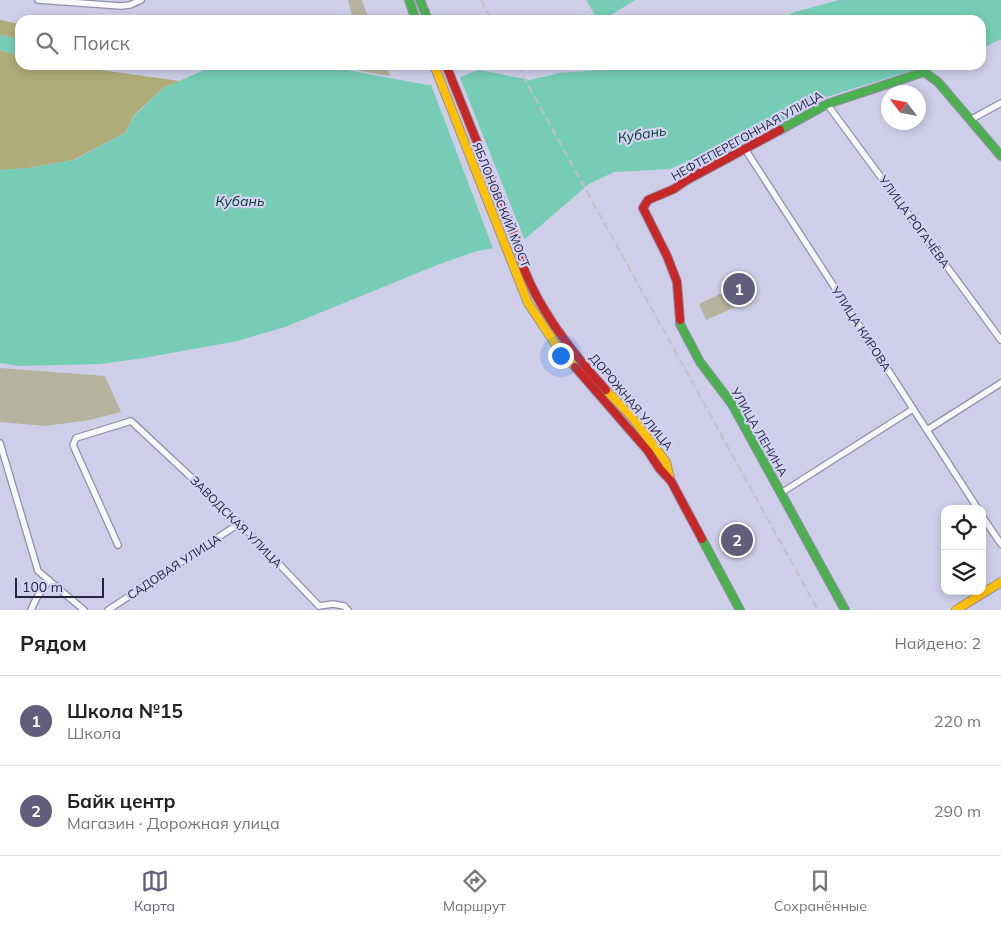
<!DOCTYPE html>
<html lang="ru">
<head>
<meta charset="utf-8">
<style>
  body { margin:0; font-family:Mulish,sans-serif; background:#f2f2f2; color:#222 }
  .controls { position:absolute; right:15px; bottom:15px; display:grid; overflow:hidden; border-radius:10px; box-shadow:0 2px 8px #0003 }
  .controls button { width:45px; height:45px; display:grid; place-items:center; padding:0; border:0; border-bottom:1px solid #e0e0e0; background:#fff; color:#222; font:25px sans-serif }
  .compass { position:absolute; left:881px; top:85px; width:45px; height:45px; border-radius:50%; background:#fff; box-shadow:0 2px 8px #0003; rotate:302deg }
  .scale { position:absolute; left:15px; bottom:12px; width:89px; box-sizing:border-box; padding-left:5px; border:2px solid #252240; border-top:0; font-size:14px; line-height:18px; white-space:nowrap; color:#252240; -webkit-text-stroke:4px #d2d2f2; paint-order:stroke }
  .you { position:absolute; left:560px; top:355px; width:18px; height:18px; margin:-12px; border:4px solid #fff; border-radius:50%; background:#1a73e8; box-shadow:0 0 0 8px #1a73e833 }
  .badge { display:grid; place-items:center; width:32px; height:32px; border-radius:50%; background:#605e7b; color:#fff; font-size:16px; font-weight:700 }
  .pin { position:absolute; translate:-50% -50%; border:2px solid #fff; box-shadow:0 1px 5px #0006 }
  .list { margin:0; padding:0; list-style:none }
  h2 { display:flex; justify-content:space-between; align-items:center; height:65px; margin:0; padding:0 20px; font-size:21px }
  h2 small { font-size:16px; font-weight:400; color:#767676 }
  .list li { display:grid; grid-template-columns:32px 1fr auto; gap:15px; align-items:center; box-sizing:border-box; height:90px; padding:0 20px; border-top:1px solid #e0e0e0 }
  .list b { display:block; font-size:19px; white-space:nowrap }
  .list p { margin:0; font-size:16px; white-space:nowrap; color:#767676 }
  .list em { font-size:16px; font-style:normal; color:#767676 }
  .icon { flex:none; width:28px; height:28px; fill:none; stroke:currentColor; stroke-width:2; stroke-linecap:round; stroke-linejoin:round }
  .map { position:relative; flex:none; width:1001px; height:610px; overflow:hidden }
  .search { position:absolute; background:#fff; box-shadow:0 2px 8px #0003; left:15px; right:15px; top:15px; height:55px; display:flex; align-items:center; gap:12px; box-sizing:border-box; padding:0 18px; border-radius:15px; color:#767676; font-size:19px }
  .sheet { height:245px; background:#fff }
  nav { display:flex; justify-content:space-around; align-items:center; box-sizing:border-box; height:70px; border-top:1px solid #e0e0e0; background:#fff; font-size:14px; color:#767676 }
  nav a { display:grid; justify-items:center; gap:2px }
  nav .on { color:#605e7b }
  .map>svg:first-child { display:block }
  .green { fill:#b5b39d }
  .forest { fill:#b0ac79 }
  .water { fill:#76ccb4 }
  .pier { fill:#cecee8 }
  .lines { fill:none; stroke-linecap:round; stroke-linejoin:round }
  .street-casing { stroke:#908fa8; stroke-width:8 }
  .fast-casing { stroke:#908fa8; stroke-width:10 }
  .slow-casing { stroke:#908fa8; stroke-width:10 }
  .jam-casing { stroke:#908fa8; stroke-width:10 }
  .street { stroke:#f8f8fc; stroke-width:5.5 }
  .fast { stroke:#4caf50; stroke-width:8 }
  .slow { stroke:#ffc107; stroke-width:8 }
  .jam { stroke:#c62828; stroke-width:8 }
  .rail { stroke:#c0c0c7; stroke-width:2; stroke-dasharray:8 4; stroke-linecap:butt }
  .labels { text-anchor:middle; stroke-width:4.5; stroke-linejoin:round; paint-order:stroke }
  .street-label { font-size:12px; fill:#252240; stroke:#d2d2f2 }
  .water-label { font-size:14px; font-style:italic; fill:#033b2a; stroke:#d2d2f2 }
</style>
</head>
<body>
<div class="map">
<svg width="1001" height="610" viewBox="0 0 1001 610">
  <rect width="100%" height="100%" fill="#cecee8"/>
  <g class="green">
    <path d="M348,0H362L369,20H353Z"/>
    <path d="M327,65H386L390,76Z"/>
    <path d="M728,290L735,307L706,320L699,304Z"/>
    <path d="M0,368L105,376L121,412L90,420L45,426L0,422Z"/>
  </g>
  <g class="forest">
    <path d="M0,20L20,24V39L0,35Z"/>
    <path d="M0,50L20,56V65H98L100,70L180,81L163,88L134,115L125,133L73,160L29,168L0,170Z"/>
  </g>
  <g class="water">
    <path d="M586,0H635L603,20H598Z"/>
    <path d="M839,0H1001V39L981,49V20H776L795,12Z"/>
    <path d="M0,35L20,39V56L0,50Z"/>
    <path d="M216,65H319L428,85L453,80L479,70L530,80L559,73L603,70L627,65H930L823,98L755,136L711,158L697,157L670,169L614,172L589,184L525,239L505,246L477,251L437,265L285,327L237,341L144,358L100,364L19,366L0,363V170L29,168L74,160L125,133L134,116L163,88Z"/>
  </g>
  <path class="pier" d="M459,75L525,241L506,248L494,251L430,82Z"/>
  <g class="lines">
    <defs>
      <g id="street">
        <path d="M38,0L121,6L130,5L141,0"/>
        <path d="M827,104L1001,340"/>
        <path d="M970,120L1001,103"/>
        <path d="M745,149L978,509"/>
        <path d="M927,430L1001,383"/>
        <path d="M0,443L38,571L84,610"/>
        <path d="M781,493L913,409"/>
        <path d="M982,516L1001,544"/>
        <path d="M118,545L73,445L76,438L131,421L240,523L319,606L333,604L344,606L348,610"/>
        <path d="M31,610L36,599L49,580"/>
        <path d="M108,610L240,523"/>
      </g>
      <g id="fast">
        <path d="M409,0L416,20"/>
        <path d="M420,0L428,20"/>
        <path d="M780,130L827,104L924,72L938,82L1001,156"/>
        <path d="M680,320V324L700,362L732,404L845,610"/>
        <path d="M702,539L740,610"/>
      </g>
      <g id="slow">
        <path d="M434,65L528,303L558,348L575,367"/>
        <path d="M606,390L632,417L666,462L670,479"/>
        <path d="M956,610L1001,582"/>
      </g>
      <g id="jam">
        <path d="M446,65L516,239C519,249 521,259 524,269C541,313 574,355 606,390"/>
        <path d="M680,320L677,282L667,256L643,208L648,200L674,189L687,180L780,130"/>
        <path d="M575,367L648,451L659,468L671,481L702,539"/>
      </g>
    </defs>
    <use href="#street" class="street-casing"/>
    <use href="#fast" class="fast-casing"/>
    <use href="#slow" class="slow-casing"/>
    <use href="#jam" class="jam-casing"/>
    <use href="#street" class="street"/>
    <use href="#fast" class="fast"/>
    <use href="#slow" class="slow"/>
    <use href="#jam" class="jam"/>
    <g class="rail">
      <path d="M481,0L492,20"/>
      <path d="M517,65L818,610"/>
    </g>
  </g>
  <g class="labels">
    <g class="street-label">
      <text transform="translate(747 136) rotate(-29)" y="4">НЕФТЕПЕРЕГОННАЯ УЛИЦА</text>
      <text transform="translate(501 205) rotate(68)" y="4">ЯБЛОНОВСКИЙ МОСТ</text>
      <text transform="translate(914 222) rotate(54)" y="4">УЛИЦА РОГАЧЁВА</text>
      <text transform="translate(861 329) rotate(57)" y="4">УЛИЦА КИРОВА</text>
      <text transform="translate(631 402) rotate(50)" y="4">ДОРОЖНАЯ УЛИЦА</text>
      <text transform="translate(759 432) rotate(60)" y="4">УЛИЦА ЛЕНИНА</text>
      <text transform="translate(236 522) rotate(45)" y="4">ЗАВОДСКАЯ УЛИЦА</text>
      <text transform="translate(174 567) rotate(-33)" y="4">САДОВАЯ УЛИЦА</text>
    </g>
    <g class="water-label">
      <text transform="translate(642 134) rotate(-9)" y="5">Кубань</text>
      <text x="240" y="206">Кубань</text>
    </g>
  </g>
</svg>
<div class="controls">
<button><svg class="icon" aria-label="locate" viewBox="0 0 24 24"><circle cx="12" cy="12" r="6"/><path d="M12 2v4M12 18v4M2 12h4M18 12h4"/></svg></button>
<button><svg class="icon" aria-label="layers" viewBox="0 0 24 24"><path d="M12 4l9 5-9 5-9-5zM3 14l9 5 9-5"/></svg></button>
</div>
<svg class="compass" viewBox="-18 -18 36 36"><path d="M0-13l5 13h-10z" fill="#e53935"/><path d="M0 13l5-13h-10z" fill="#767676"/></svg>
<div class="scale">100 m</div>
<div class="you"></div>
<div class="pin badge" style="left:739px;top:289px">1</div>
<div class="pin badge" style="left:737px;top:540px">2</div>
<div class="search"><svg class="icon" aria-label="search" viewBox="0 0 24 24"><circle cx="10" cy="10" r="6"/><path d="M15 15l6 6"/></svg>Поиск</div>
</div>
<section class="sheet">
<h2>Рядом<small>Найдено: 2</small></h2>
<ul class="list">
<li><span class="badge">1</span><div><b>Школа №15</b><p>Школа</p></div><em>220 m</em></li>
<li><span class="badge">2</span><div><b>Байк центр</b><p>Магазин · Дорожная улица</p></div><em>290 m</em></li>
</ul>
</section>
<nav>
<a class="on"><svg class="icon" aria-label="map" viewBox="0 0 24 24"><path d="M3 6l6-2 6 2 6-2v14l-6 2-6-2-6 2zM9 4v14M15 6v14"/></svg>Карта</a>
<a><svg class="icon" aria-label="directions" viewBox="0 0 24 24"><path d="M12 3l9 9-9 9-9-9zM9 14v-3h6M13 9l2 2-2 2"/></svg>Маршрут</a>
<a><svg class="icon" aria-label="saved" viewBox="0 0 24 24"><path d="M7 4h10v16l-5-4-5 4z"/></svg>Сохранённые</a>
</nav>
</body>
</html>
